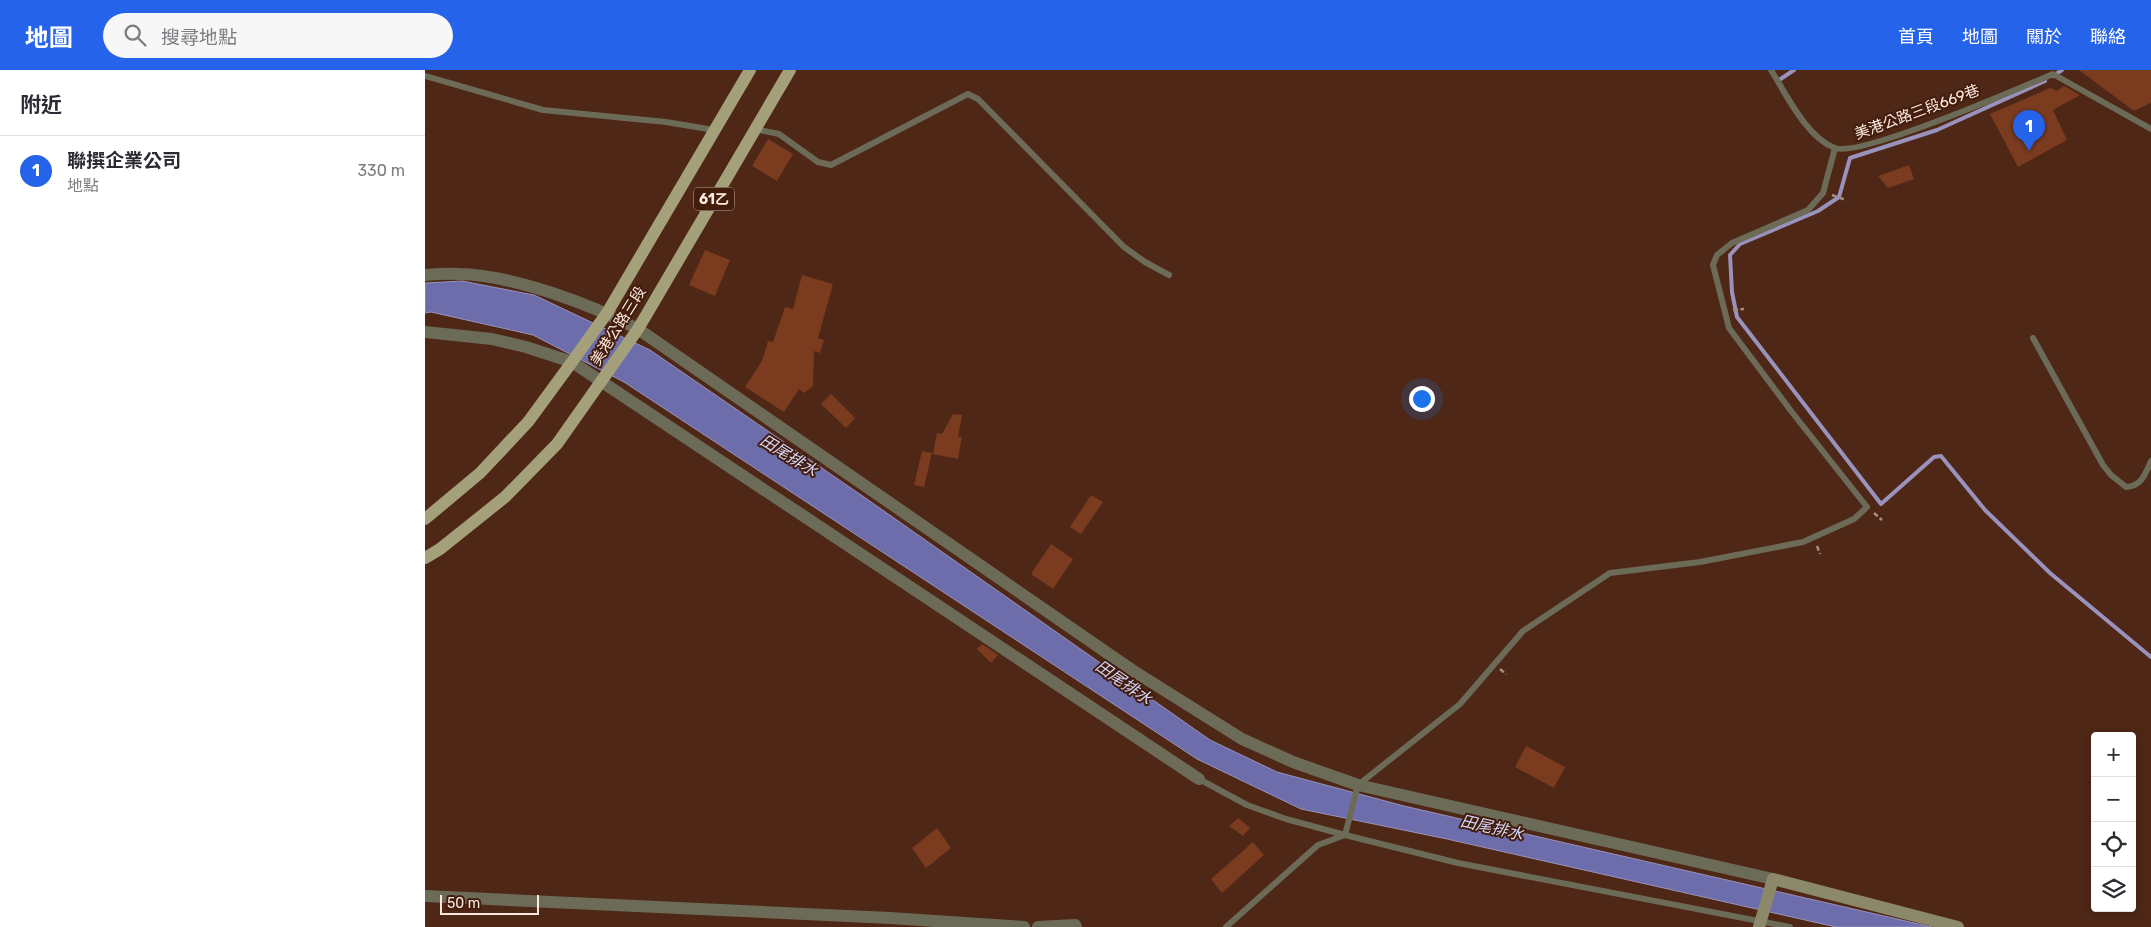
<!DOCTYPE html>
<html lang="zh-TW">
<head>
<meta charset="utf-8">
<style>
  body { margin:0; font-family:Rubik,"Noto Sans TC",sans-serif; background:#f7f7f7; color:#2b2b33 }
  .controls { position:absolute; right:15px; bottom:15px; display:grid; overflow:hidden; border-radius:5px; box-shadow:0 2px 8px #0003 }
  .controls button { width:45px; height:45px; display:grid; place-items:center; padding:0; border:0; border-bottom:1px solid #e1e1e2; background:#fff; color:#2b2b33; font:25px sans-serif }
  .scale { position:absolute; left:15px; bottom:12px; width:99px; box-sizing:border-box; padding-left:5px; border:2px solid #fde8e0; border-top:0; font-size:14px; line-height:18px; white-space:nowrap; color:#fde8e0; -webkit-text-stroke:4px #431d0c; paint-order:stroke }
  .you { position:absolute; left:996px; top:328px; width:18px; height:18px; margin:-12px; border:4px solid #fff; border-radius:50%; background:#1a73e8; box-shadow:0 0 0 8px #1a73e833 }
  .badge { display:grid; place-items:center; width:32px; height:32px; border-radius:50%; background:#2563eb; color:#fff; font-size:16px; font-weight:700 }
  .pin { position:absolute; translate:-50% -41px; filter:drop-shadow(0 1px 2px #0008) }
  .pin::after { content:''; position:absolute; top:26px; width:18px; height:15px; background:inherit; clip-path:polygon(0 0,100% 0,50% 100%) }
  .list { margin:0; padding:0; list-style:none }
  h2 { display:flex; justify-content:space-between; align-items:center; height:65px; margin:0; padding:0 20px; font-size:21px }
  h2 small { font-size:16px; font-weight:400; color:#7c7c81 }
  .list li { display:grid; grid-template-columns:32px 1fr auto; gap:15px; align-items:center; box-sizing:border-box; height:70px; padding:0 20px; border-top:1px solid #e1e1e2 }
  .list b { display:block; font-size:19px; white-space:nowrap }
  .list p { margin:0; font-size:16px; white-space:nowrap; color:#7c7c81 }
  .list em { font-size:16px; font-style:normal; color:#7c7c81 }
  .icon { flex:none; width:28px; height:28px; fill:none; stroke:currentColor; stroke-width:2; stroke-linecap:round; stroke-linejoin:round }
  .map { position:relative; flex:none; width:1726px; height:857px; overflow:hidden }
  header { display:flex; align-items:center; gap:30px; box-sizing:border-box; height:70px; padding:0 25px; background:#2563eb; color:#fff }
  header strong { font-size:24px }
  nav { display:flex; gap:28px; margin-inline-start:auto; font-size:18px }
  .search { width:350px; height:45px; background:#f7f7f7; display:flex; align-items:center; gap:12px; box-sizing:border-box; padding:0 18px; border-radius:28px; color:#7c7c81; font-size:19px }
  main { display:flex }
  aside { flex:1; background:#fff }
  .map>svg:first-child { display:block }
  .water { fill:#6e6dac; stroke:#9992bc }
  .lines { fill:none; stroke-linecap:round; stroke-linejoin:round }
  .stream { stroke:#9992bc; stroke-width:4 }
  .building { fill:#7a3b1f }
  .path { stroke:#a98b7f; stroke-width:2.5; stroke-dasharray:5 2.5; stroke-linecap:butt }
  .lane { stroke:#6c6b57; stroke-width:6 }
  .street { stroke:#6c6b57; stroke-width:12 }
  .secondary { stroke:#8c896a; stroke-width:12 }
  .primary { stroke:#a4a079; stroke-width:12 }
  .labels { text-anchor:middle; stroke-width:4; stroke-linejoin:round; paint-order:stroke }
  .shield { fill:#431d0c; stroke:#c5aba0; stroke-width:1 }
  .shield-label { font-size:14px; font-weight:bold; fill:#fde8e0 }
  .street-label { font-size:15px; fill:#fde8e0; stroke:#431d0c }
  .water-label { font-size:16px; font-style:italic; fill:#d5d7fc; stroke:#431d0c }
</style>
</head>
<body>
<header>
<strong>地圖</strong>
<div class="search"><svg class="icon" aria-label="search" viewBox="0 0 24 24"><circle cx="10" cy="10" r="6"/><path d="M15 15l6 6"/></svg>搜尋地點</div>
<nav><a>首頁</a><a>地圖</a><a>關於</a><a>聯絡</a></nav>
</header>
<main>
<aside>
<h2>附近<small></small></h2>
<ul class="list">
<li><span class="badge">1</span><div><b>聯撰企業公司</b><p>地點</p></div><em>330 m</em></li>
</ul>
</aside>
<div class="map">
<svg width="1726" height="857" viewBox="0 0 1726 857">
  <rect width="100%" height="100%" fill="#4e2716"/>
  <path class="water" d="M37,211L109,225L225,280L439,427L785,670L852,702L979,736L1507,857H1411L1022,769L876,739L772,689L199,312L108,265L6,242L0,243V213Z"/>
  <g class="lines">
    <g class="stream">
      <path d="M1628,6L1637,0"/>
      <path d="M1353,9L1354,10L1369,0"/>
      <path d="M1620,11L1512,60L1425,88L1414,127L1393,141L1315,174L1305,185L1307,222L1312,247L1456,434L1509,387L1516,386L1560,440L1625,503L1726,587"/>
    </g>
  </g>
  <g class="building">
    <path d="M1654,0H1726V33L1709,41Z"/>
    <path d="M1639,16L1655,25L1628,40L1642,70L1593,97L1565,44L1625,18L1632,21Z"/>
    <path d="M343,69L368,84L352,111L327,96Z"/>
    <path d="M1484,95L1489,109L1463,118L1453,106Z"/>
    <path d="M280,180L305,190L290,226L264,215Z"/>
    <path d="M377,205L408,214L393,268L399,270L395,283L389,281L388,316L379,323L374,319L359,342L320,317L337,291L343,271L348,272L360,237L368,239Z"/>
    <path d="M406,324L430,348L421,358L396,334Z"/>
    <path d="M528,344L537,345L533,367H537L533,389L508,384L512,363L517,364Z"/>
    <path d="M497,381L507,383L499,417L489,415Z"/>
    <path d="M666,425L678,432L656,464L645,457Z"/>
    <path d="M626,474L648,489L628,519L606,504Z"/>
    <path d="M557,574L573,585L566,593L552,579Z"/>
    <path d="M1101,676L1140,697L1129,718L1090,697Z"/>
    <path d="M813,748L825,758L818,766L804,756Z"/>
    <path d="M512,758L526,778L501,798L487,778Z"/>
    <path d="M828,772L839,785L797,823L786,809Z"/>
  </g>
  <g class="lines">
    <g class="path">
      <path d="M1407,125L1421,130"/>
      <path d="M1308,240L1319,239"/>
      <path d="M1449,443L1457,450"/>
      <path d="M1392,476L1395,484"/>
      <path d="M1075,599L1081,604"/>
    </g>
    <g class="lane">
      <path d="M1346,0C1361,24 1382,68 1410,78C1435,88 1595,18 1628,4L1726,59"/>
      <path d="M0,6L118,40L241,52L289,60"/>
      <path d="M330,59L354,64L393,92L406,95L543,24L553,29L699,177L720,192L744,205"/>
      <path d="M1608,268L1678,395L1686,405L1701,417C1717,416 1720,404 1726,391"/>
      <path d="M774,709L822,735L861,749L920,765L1033,793L1365,857"/>
      <path d="M801,857L893,775L920,765L933,715L1035,634L1098,561L1185,503L1275,492L1378,472L1429,449L1442,437L1366,341L1304,258L1288,195L1292,185L1307,173L1383,140L1398,123L1410,78"/>
    </g>
    <g class="street">
      <path d="M0,205C11,204 23,203 34,204C88,205 165,234 213,259L707,600L817,669L868,692L933,715L1348,809"/>
      <path d="M0,262L67,269L101,277L147,292L774,709"/>
      <path d="M0,826L465,848L599,857"/>
      <path d="M613,857L650,855L651,857"/>
    </g>
    <path class="secondary" d="M1334,857L1348,809L1533,857"/>
    <g class="primary">
      <path d="M0,449L55,403L103,352L147,292L182,243L325,0"/>
      <path d="M0,488L15,479L80,427L132,374L213,259L365,0"/>
    </g>
  </g>
  <g class="labels">
    <rect class="shield" x="269" y="117.5" width="40" height="23" rx="4"/>
    <g class="shield-label">
      <text x="289" y="134">61乙</text>
    </g>
    <g class="street-label">
      <text transform="translate(1492 42) rotate(-20)" y="5">美港公路三段669巷</text>
      <text transform="translate(193 256) rotate(-58)" y="5">美港公路三段</text>
    </g>
    <g class="water-label">
      <text transform="translate(364 385) rotate(32)" y="6">田尾排水</text>
      <text transform="translate(699 612) rotate(35)" y="6">田尾排水</text>
      <text transform="translate(1067 757) rotate(13)" y="6">田尾排水</text>
    </g>
  </g>
</svg>
<div class="controls">
<button>+</button>
<button>−</button>
<button><svg class="icon" aria-label="locate" viewBox="0 0 24 24"><circle cx="12" cy="12" r="6"/><path d="M12 2v4M12 18v4M2 12h4M18 12h4"/></svg></button>
<button><svg class="icon" aria-label="layers" viewBox="0 0 24 24"><path d="M12 4l9 5-9 5-9-5zM3 14l9 5 9-5"/></svg></button>
</div>
<div class="scale">50 m</div>
<div class="you"></div>
<div class="pin badge" style="left:1604px;top:81px">1</div>
</div>
</main>
</body>
</html>
